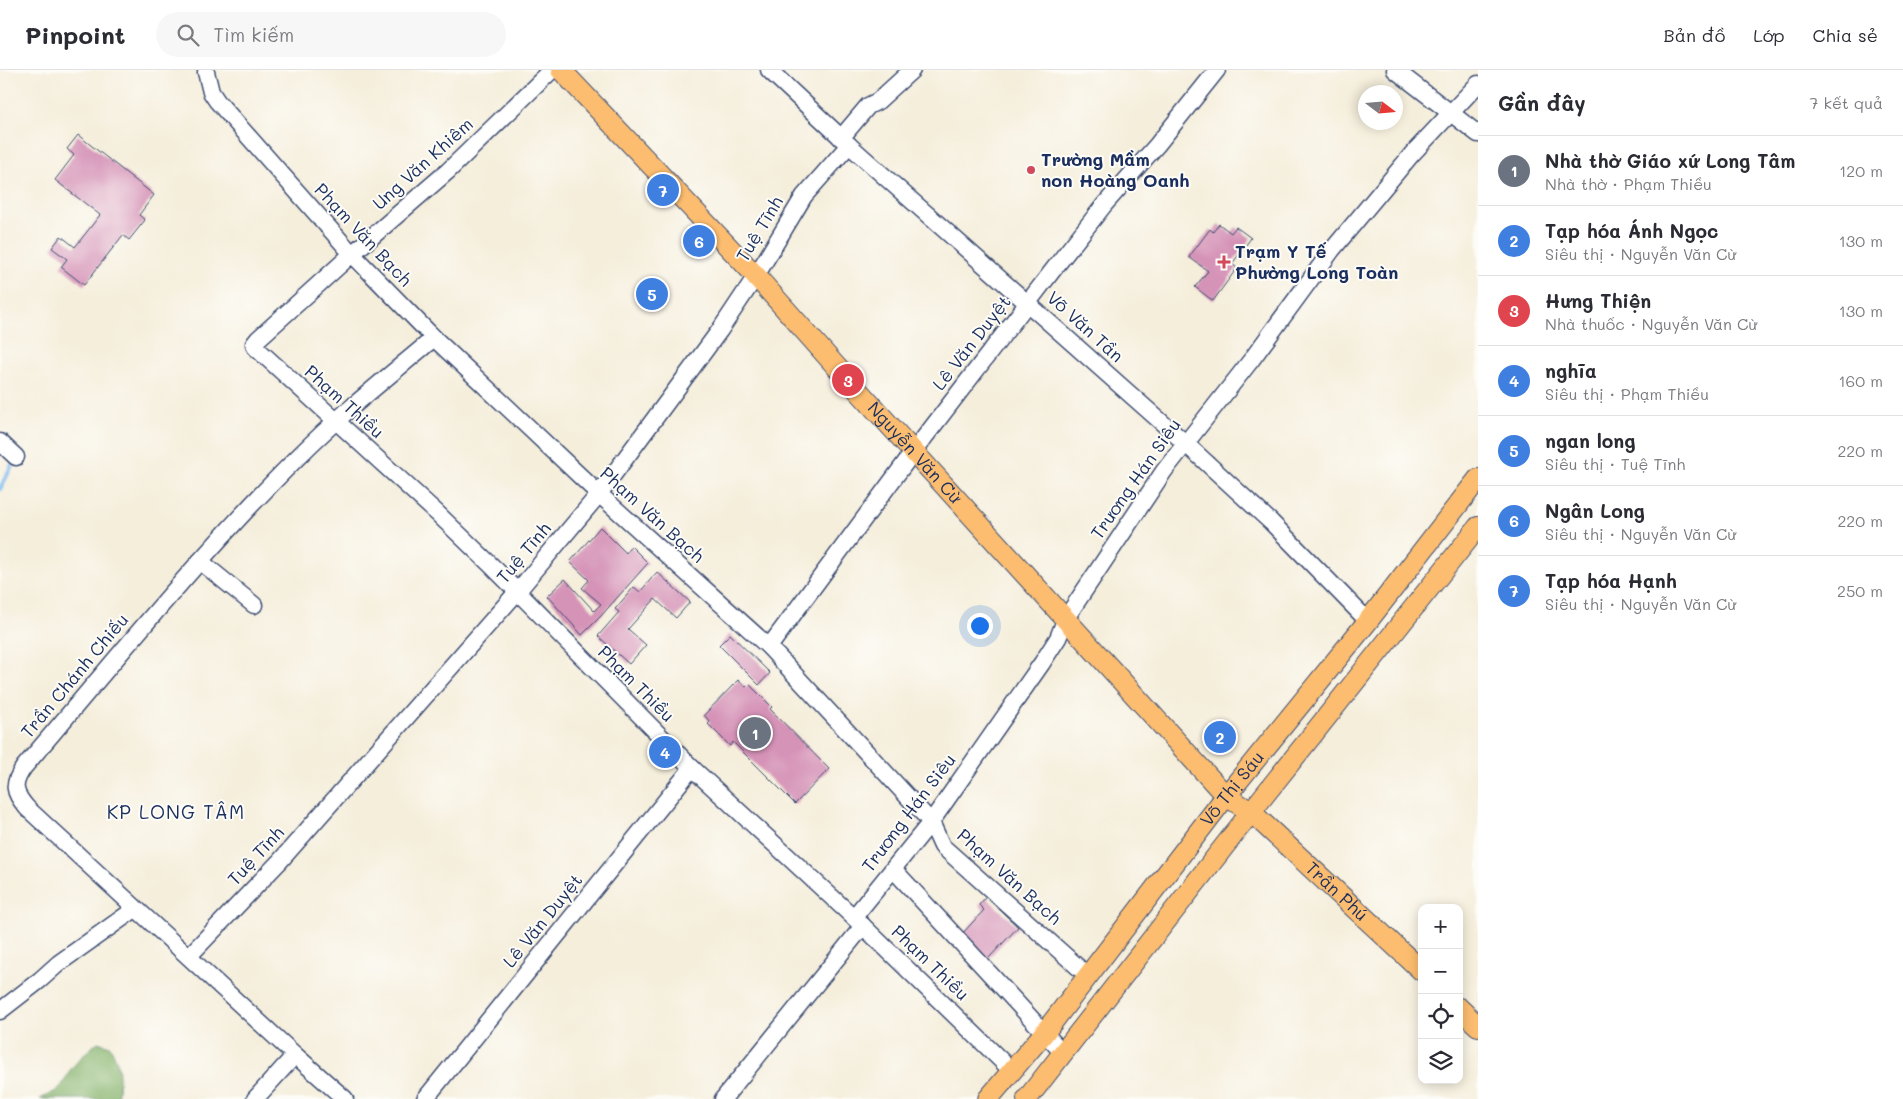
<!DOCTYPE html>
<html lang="vi">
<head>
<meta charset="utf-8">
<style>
  body { margin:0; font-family:Mali,sans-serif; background:#f7f7f7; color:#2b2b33 }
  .controls { position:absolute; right:15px; bottom:15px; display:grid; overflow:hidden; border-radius:10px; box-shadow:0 2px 12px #0003 }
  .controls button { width:45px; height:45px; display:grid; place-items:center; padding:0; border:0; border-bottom:1px solid #e1e1e2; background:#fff; color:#2b2b33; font:25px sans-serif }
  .compass { position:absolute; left:1358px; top:15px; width:45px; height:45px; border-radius:50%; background:#fff; box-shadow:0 2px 12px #0003; rotate:106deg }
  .you { position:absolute; left:979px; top:555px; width:18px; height:18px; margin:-12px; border:4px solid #fff; border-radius:50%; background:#1a73e8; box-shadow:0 0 0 8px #1a73e833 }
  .badge { display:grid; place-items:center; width:32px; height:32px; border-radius:50%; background:#111827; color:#fff; font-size:16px; font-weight:700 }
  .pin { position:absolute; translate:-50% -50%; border:2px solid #fff; box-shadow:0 1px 5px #0006 }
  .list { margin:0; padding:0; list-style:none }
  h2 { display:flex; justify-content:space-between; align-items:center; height:65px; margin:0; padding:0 20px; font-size:21px }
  h2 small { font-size:16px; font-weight:400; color:#7c7c81 }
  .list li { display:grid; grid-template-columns:32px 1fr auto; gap:15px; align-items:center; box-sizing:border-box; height:70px; padding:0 20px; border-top:1px solid #e1e1e2 }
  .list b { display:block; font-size:19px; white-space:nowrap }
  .list p { margin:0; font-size:16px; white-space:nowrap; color:#7c7c81 }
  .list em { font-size:16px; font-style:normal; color:#7c7c81 }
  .icon { flex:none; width:28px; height:28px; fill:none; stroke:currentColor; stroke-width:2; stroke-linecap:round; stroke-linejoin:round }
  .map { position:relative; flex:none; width:1478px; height:1029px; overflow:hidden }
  header { display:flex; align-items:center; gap:30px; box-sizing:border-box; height:70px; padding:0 25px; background:#fff; border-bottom:1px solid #e1e1e2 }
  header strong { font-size:24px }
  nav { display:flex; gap:28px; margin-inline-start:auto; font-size:18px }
  .search { width:350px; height:45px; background:#f7f7f7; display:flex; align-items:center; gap:12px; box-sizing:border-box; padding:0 18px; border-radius:28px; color:#7c7c81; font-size:19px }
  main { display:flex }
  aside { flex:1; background:#fff }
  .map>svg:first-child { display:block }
  .forest { fill:#86b46c; stroke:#507265 }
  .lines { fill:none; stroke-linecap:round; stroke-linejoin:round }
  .stream { stroke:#7cbbf0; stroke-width:4.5 }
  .building { fill:#d593b7 }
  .minor-casing { stroke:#3c4c71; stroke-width:19 }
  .major-casing { stroke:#3c4c71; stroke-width:22 }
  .minor { stroke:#fff; stroke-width:16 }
  .major { stroke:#fcbd6f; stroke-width:20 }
  .poi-dot { fill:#d1495b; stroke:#fdfcf7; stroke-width:2 }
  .labels { text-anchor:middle; stroke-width:4; stroke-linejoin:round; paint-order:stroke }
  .poi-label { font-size:18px; font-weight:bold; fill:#1b2f5e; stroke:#fdfcf7; text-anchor:start }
  .street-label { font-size:18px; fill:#1b2f5e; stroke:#fdfcf7 }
  .neighbourhood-label { font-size:19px; letter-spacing:1px; fill:#1b2f5e; stroke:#fdfcf7 }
</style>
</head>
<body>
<header>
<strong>Pinpoint</strong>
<div class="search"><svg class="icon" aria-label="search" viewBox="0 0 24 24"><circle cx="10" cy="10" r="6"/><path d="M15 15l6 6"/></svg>Tìm kiếm</div>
<nav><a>Bản đồ</a><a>Lớp</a><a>Chia sẻ</a></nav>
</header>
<main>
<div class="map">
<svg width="1478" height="1029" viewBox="0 0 1478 1029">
  <rect width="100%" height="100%" fill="#fdfcf7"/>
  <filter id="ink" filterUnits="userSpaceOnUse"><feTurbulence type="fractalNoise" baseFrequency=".02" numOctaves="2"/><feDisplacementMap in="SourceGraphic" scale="10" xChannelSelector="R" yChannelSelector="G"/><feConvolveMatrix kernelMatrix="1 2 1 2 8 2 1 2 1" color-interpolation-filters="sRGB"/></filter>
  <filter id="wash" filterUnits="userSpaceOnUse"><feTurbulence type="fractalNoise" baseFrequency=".0096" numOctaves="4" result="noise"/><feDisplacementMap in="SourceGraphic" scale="20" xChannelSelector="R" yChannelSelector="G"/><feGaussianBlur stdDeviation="1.12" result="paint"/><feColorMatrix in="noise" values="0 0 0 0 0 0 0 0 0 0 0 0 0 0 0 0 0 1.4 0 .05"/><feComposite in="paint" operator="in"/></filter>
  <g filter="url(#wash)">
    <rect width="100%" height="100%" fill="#f5eedb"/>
    <path class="forest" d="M98,972L110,976C121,996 120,1007 117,1029H40L56,1021L62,1015L71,999L83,985Z"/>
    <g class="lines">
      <path class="stream" d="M0,419L15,389"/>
    </g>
    <g id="blocks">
      <g class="building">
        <path d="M78,65L154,125L139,145L145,150L129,170L123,165L84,215L61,197L67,189L52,178L61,166L75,177L100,145L55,110L74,85L67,79Z"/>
        <path d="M1219,154L1231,163L1236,157L1251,168L1232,194L1237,198L1213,231L1195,217L1208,201L1189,187L1210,159L1213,162Z"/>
        <path d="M600,457L626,483L631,476L648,493L600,547L582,565L547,526L565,509L594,541L601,534L582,518L589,510L570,492Z"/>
        <path d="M657,502L690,532L676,548L655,529L628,559L646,575L629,594L598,566L619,542L615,539L634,517L640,522Z"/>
        <path d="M730,564L770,603L759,615L719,575Z"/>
        <path d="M738,610L746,617L749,614L772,637L770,639L829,699L795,734L733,672L730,676L708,654L710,652L704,645Z"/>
        <path d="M986,827L1018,857L987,890L961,865L984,840L979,835Z"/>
      </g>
    </g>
  </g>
  <g filter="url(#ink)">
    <use href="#blocks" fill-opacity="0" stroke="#3c4c71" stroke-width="1"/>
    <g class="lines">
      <defs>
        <g id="minor">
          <path d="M552,0L448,101L352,184L258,269L254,274L255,277L437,443L495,499L692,698L863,856L1011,1000"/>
          <path d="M769,0L849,75L1185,373L1271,452L1368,551"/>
          <path d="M1395,0L1478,64"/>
          <path d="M206,2L211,22L217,31L352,184L434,268L599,424L769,577L931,752L942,776L1088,906"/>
          <path d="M841,68L868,36L878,31L912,0"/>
          <path d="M0,372L16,387"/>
          <path d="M200,491L254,535"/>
          <path d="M769,577L914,381L1053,200L1104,135L1157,75L1217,0"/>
          <path d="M894,800L1063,983"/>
          <path d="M854,847L931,752L1042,593L1058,568L1066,548L1164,401L1252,289L1332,180L1412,84L1478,14"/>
          <path d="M189,886L280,791L517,522L599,424L720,260L756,206L804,126L849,75"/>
          <path d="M0,941L40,910L59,893L135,839"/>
          <path d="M255,1029L295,985"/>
          <path d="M345,1029L295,985L27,738C13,722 12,714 24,697C115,591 201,483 300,385C342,343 389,306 434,268"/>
          <path d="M425,1029L692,698"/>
          <path d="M723,1029L863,856"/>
        </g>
        <g id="major">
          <path id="s1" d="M561,0L756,206L834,294L1226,726L1251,742L1422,901"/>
          <path d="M1459,938L1478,956"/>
          <path id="s2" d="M988,1029L1045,962L1226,726L1368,551L1478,409"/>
          <path d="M1027,1029L1251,742L1478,457"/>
        </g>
      </defs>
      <use href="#minor" class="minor-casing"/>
      <use href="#major" class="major-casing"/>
      <use href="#minor" class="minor"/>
      <use href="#major" class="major"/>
    </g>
  </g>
  <g class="poi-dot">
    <circle cx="1031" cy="100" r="5"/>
    <path d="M1221.5 184.5h5v5h5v5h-5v5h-5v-5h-5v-5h5z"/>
  </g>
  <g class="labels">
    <g class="poi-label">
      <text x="1041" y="96">Trường Mầm<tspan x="1041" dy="21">non Hoàng Oanh</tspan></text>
      <text x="1235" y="188">Trạm Y Tế<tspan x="1235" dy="21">Phường Long Toàn</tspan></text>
    </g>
    <g class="street-label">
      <text transform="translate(423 94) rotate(-42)" y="6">Ung Văn Khiêm</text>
      <text transform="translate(760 159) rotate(-59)" y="6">Tuệ Tĩnh</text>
      <text transform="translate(363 165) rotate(47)" y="6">Phạm Văn Bạch</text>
      <text transform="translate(1085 257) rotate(42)" y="6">Võ Văn Tần</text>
      <text transform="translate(972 273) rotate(-52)" y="6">Lê Văn Duyệt</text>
      <text transform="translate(344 332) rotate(42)" y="6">Phạm Thiều</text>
      <text dy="6" stroke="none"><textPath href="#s1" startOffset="521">Nguyễn Văn Cừ</textPath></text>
      <text transform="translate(1136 409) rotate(-55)" y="6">Trương Hán Siêu</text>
      <text transform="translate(652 445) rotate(42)" y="6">Phạm Văn Bạch</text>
      <text transform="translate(524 483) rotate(-50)" y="6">Tuệ Tĩnh</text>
      <text transform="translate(75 606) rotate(-50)" y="6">Trần Chánh Chiếu</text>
      <text transform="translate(636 614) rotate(45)" y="6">Phạm Thiều</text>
      <text dy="6" stroke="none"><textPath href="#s2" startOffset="395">Võ Thị Sáu</textPath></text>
      <text transform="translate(909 743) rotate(-53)" y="6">Trương Hán Siêu</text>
      <text transform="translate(256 786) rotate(-47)" y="6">Tuệ Tĩnh</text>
      <text transform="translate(1009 807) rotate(42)" y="6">Phạm Văn Bạch</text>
      <text dy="6" stroke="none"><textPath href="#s1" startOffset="1131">Trần Phú</textPath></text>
      <text transform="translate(543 851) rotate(-51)" y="6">Lê Văn Duyệt</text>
      <text transform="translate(930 893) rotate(44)" y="6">Phạm Thiều</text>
    </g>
    <g class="neighbourhood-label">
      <text x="176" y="749">KP LONG TÂM</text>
    </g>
  </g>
</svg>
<div class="controls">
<button>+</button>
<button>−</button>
<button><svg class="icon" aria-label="locate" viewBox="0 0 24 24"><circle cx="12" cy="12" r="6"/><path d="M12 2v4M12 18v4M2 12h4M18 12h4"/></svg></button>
<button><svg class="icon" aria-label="layers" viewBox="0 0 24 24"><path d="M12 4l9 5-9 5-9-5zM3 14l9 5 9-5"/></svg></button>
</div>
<svg class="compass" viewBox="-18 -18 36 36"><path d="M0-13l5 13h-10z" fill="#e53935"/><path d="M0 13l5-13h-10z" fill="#7c7c81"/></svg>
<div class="you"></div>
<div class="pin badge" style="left:755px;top:663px;background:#6b7280">1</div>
<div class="pin badge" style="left:1220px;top:667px;background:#3f7fe0">2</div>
<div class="pin badge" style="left:848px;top:310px;background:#e0444e">3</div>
<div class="pin badge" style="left:665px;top:682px;background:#3f7fe0">4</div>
<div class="pin badge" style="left:652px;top:224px;background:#3f7fe0">5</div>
<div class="pin badge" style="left:699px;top:171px;background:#3f7fe0">6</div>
<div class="pin badge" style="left:663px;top:120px;background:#3f7fe0">7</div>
</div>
<aside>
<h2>Gần đây<small>7 kết quả</small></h2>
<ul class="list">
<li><span class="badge" style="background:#6b7280">1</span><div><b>Nhà thờ Giáo xứ Long Tâm</b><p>Nhà thờ · Phạm Thiều</p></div><em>120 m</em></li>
<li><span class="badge" style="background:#3f7fe0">2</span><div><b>Tạp hóa Ánh Ngọc</b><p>Siêu thị · Nguyễn Văn Cừ</p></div><em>130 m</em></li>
<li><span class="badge" style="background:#e0444e">3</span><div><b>Hưng Thiện</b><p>Nhà thuốc · Nguyễn Văn Cừ</p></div><em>130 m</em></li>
<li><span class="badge" style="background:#3f7fe0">4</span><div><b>nghĩa</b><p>Siêu thị · Phạm Thiều</p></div><em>160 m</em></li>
<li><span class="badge" style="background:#3f7fe0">5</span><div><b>ngan long</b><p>Siêu thị · Tuệ Tĩnh</p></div><em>220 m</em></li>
<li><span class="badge" style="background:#3f7fe0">6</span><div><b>Ngân Long</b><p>Siêu thị · Nguyễn Văn Cừ</p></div><em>220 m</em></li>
<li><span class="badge" style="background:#3f7fe0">7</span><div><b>Tạp hóa Hạnh</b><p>Siêu thị · Nguyễn Văn Cừ</p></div><em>250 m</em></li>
</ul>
</aside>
</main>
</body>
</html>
